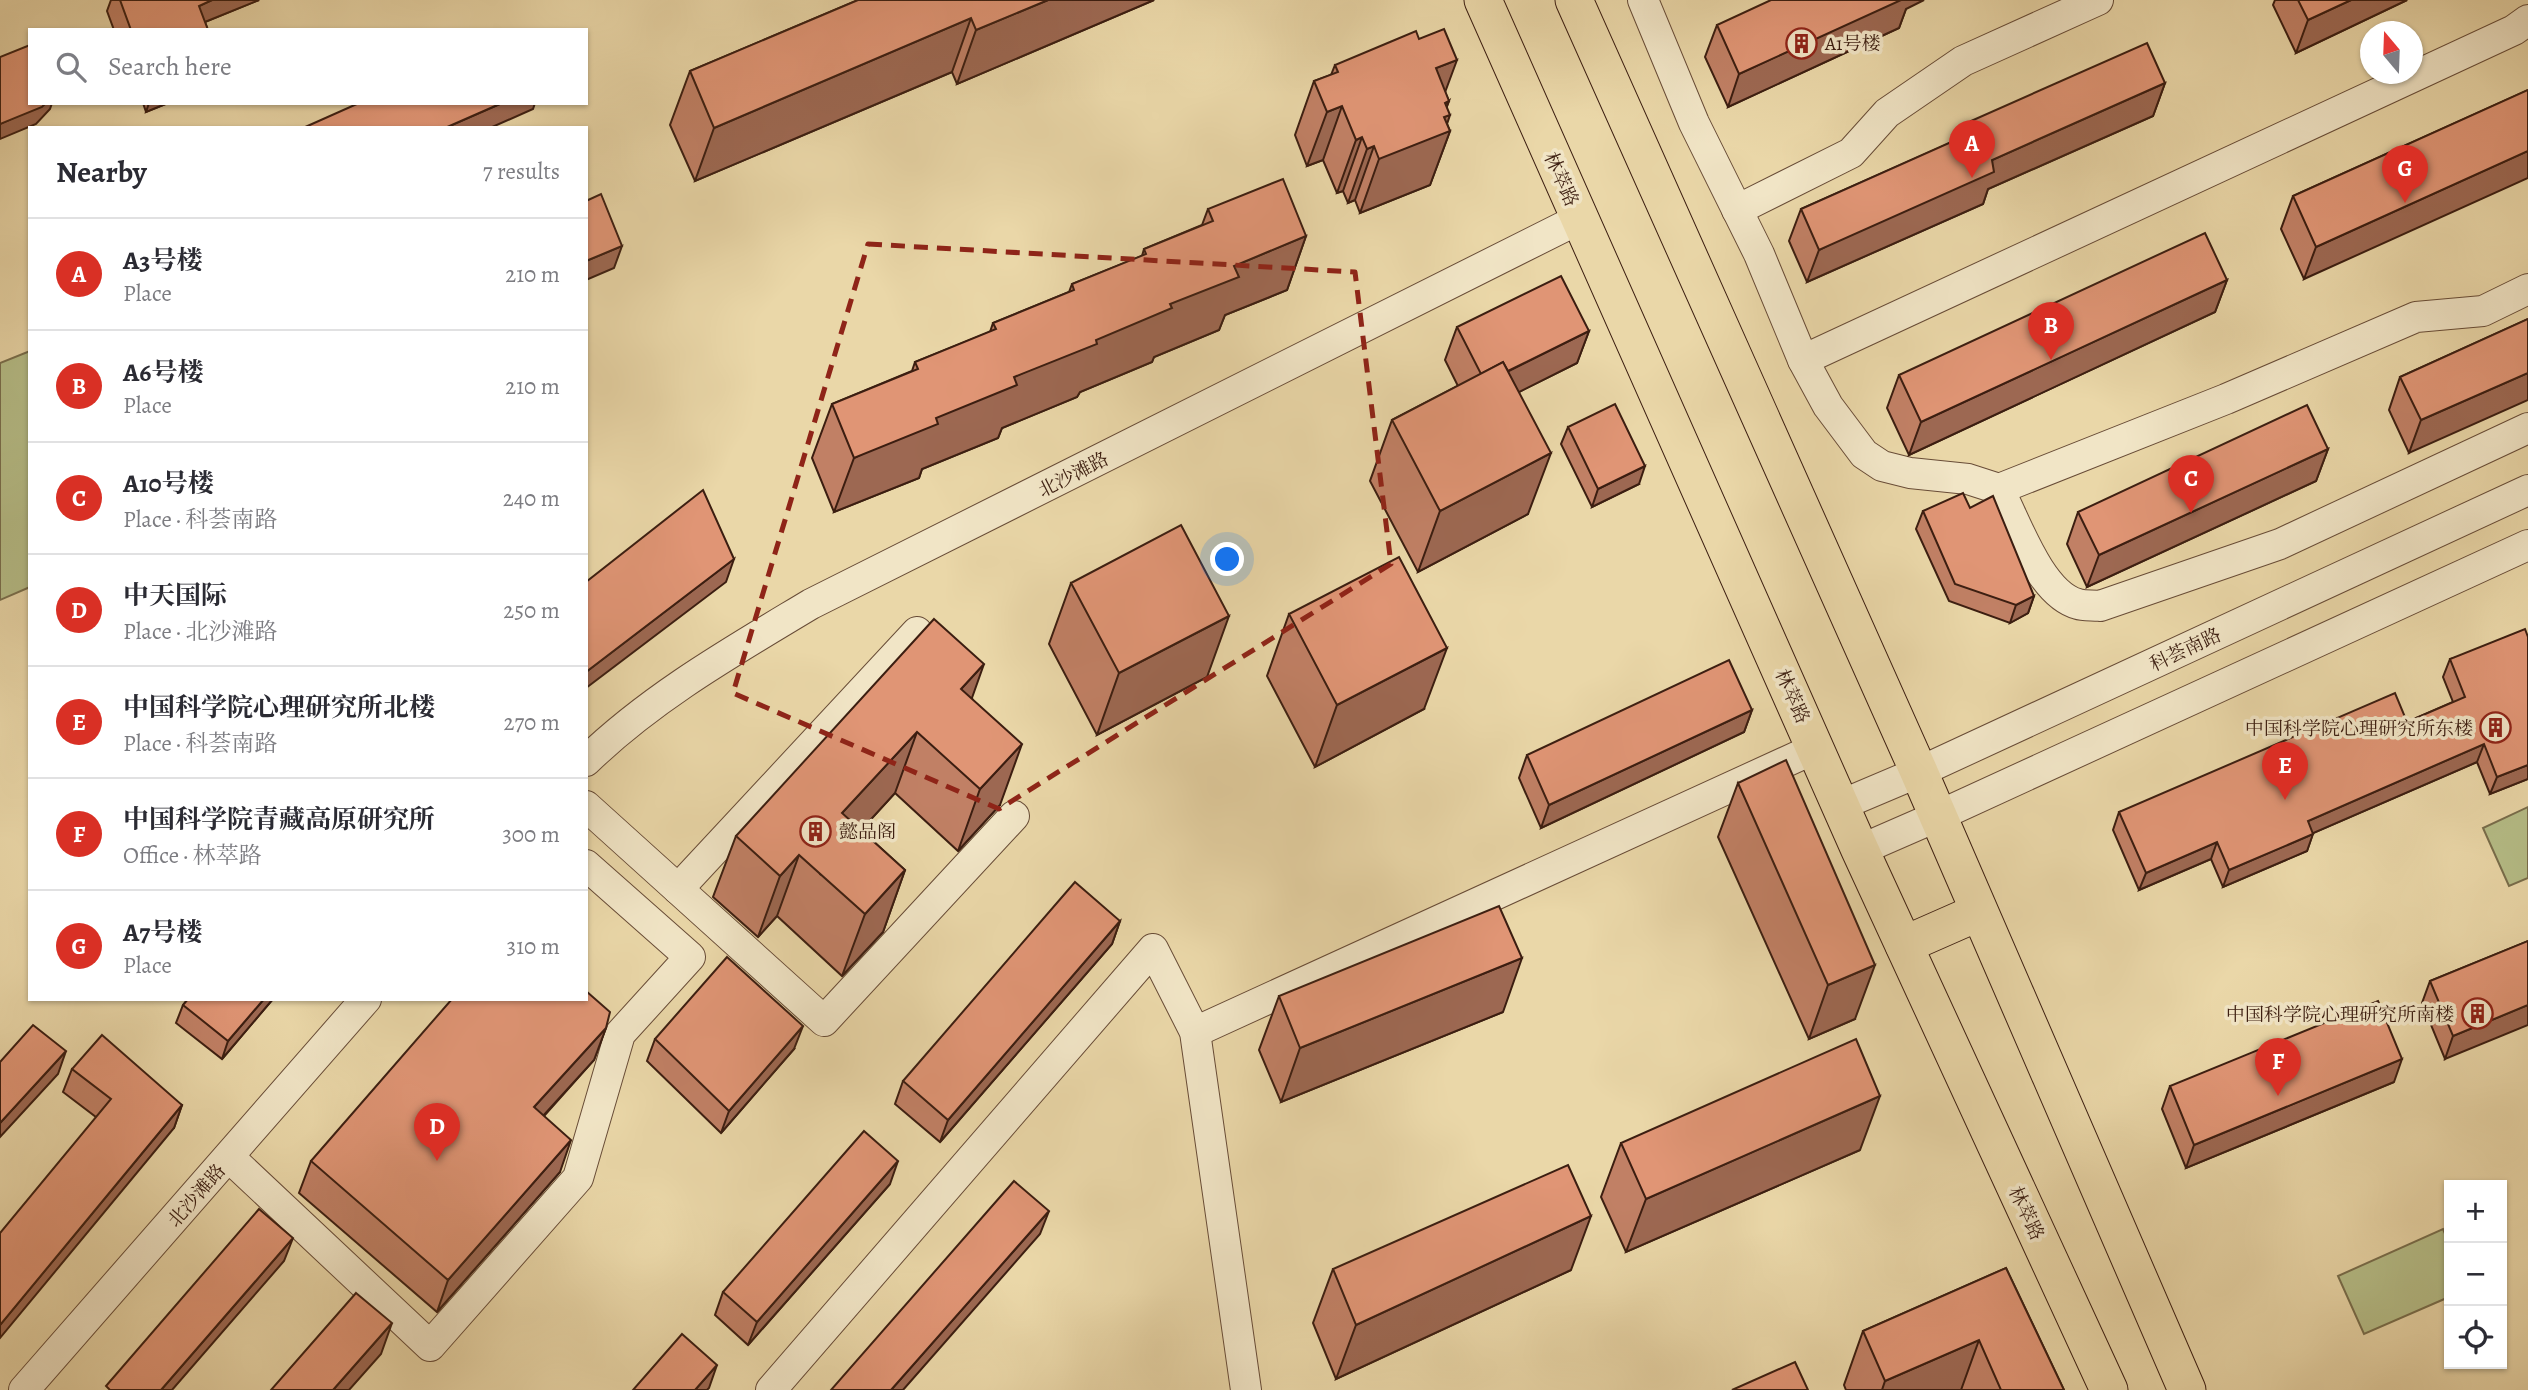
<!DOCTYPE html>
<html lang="en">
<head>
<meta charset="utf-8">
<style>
  body { margin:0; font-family:Alegreya,"Noto Serif SC",serif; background:#f7f7f7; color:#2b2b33 }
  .controls { position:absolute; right:21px; bottom:21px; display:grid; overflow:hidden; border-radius:0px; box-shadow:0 2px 5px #0004 }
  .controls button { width:63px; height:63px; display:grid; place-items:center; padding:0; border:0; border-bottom:2px solid #e1e1e2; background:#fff; color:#2b2b33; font:35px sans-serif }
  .compass { position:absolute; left:2360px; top:21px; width:63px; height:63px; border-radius:50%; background:#fff; box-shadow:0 2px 5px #0004; rotate:341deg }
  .you { position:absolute; left:1228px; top:560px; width:24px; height:24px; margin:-18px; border:5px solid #fff; border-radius:50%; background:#1a73e8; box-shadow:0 0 0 10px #1a73e833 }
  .badge { display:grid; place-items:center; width:46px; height:46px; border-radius:50%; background:#d93025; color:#fff; font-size:23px; font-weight:700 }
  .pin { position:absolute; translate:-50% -58px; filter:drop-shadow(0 2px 4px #0008) }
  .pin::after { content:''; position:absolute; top:37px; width:24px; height:21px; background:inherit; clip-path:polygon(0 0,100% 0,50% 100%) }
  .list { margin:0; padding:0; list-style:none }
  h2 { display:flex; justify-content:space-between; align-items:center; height:91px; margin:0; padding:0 28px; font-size:30px }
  h2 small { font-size:23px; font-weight:400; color:#7c7c81 }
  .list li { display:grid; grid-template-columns:46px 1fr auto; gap:21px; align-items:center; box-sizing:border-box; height:112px; padding:0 28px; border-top:2px solid #e1e1e2 }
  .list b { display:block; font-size:26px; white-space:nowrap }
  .list p { margin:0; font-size:23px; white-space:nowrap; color:#7c7c81 }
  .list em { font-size:23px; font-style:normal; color:#7c7c81 }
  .icon { flex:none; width:38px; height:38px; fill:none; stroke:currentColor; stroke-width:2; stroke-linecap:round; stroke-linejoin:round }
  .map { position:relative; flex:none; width:2528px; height:1390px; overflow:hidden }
  .search { position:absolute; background:#fff; box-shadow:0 2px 5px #0004; left:28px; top:28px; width:560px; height:77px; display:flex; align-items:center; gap:18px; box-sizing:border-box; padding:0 24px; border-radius:0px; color:#7c7c81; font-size:26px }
  .panel { position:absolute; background:#fff; box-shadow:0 2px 5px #0004; left:28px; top:126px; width:560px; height:875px; border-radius:0px }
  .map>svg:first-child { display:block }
  .grass { fill:#b6be88; stroke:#796e4c; stroke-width:2 }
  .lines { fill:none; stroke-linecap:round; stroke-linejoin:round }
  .minor-casing { stroke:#684c37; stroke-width:32 }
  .major-casing { stroke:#3c1e11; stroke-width:39 }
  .minor { stroke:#f1e5c6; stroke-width:30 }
  .major { stroke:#ead7a8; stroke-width:37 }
  .wall { fill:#c18065; stroke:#3c1e11; stroke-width:2 }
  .shaded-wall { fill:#9d6852; stroke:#3c1e11; stroke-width:2 }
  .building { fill:#e09575; stroke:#3c1e11; stroke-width:2 }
  .marked { fill:none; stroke:#8f2418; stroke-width:5; stroke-dasharray:14 9; stroke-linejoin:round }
  .labels { text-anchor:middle; stroke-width:7; stroke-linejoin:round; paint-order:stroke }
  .poi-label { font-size:19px; fill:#3c1e11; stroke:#f1e5c6; text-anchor:start }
  .street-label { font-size:19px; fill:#3c1e11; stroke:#f1e5c6 }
</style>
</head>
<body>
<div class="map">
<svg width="2528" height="1390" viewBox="0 0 2528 1390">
  <rect width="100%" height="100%" fill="#ead7a8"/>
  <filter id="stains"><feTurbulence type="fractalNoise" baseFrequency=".00286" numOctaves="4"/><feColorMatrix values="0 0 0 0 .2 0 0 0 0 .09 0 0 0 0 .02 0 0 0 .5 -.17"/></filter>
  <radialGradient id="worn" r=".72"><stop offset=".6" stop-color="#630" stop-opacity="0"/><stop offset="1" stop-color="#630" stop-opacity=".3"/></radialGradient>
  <g class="grass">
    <path d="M30,351V587L0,600V363Z"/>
    <path d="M2528,807V878L2509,886L2483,828Z"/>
    <path d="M2443,1229L2449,1243V1297L2364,1334L2338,1276Z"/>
  </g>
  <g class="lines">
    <defs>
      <g id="minor">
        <path d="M1643,0L1694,123L1759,254L1803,360L1828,406L1864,454L1882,466L1910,473L1968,479L1999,489C2016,522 2040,594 2078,604C2084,606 2093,605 2100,606L2280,544L2528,428"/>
        <path d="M1737,210L1851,153L1887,113L1963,61L2098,0"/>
        <path d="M1803,360L2514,30L2528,20"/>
        <path d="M1999,489L2226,399L2416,317L2483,311L2528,289"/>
        <path d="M586,761C652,697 733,651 811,604L1579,219"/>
        <path d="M1841,805L1919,772L2528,490"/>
        <path d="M586,806L824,1021L1014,816"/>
        <path d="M1860,850L1938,816L2528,545"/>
        <path d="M678,889L917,632"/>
        <path d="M1195,1032L1816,748"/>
        <path d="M229,1157L430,1346L578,1178L620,1034L690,957L586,865"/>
        <path d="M24,1390L366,999"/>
        <path d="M771,1390L1153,949L1195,1032L1246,1390"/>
      </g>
      <g id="major">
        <path d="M1483,0L1860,850L2109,1390"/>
        <path d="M1574,0L1919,772L2187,1390"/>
        <path d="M1904,945L1979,912"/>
      </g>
    </defs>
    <use href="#minor" class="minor-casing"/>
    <use href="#major" class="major-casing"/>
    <use href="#minor" class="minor"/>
    <use href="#major" class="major"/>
  </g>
  <g class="wall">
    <path d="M111,0H259L205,22L208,30H114L107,11Z"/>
    <path d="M858,0H1154L957,84L952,72L695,181L670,125L690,71Z"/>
    <path d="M2275,0H2407L2296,53L2273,5Z"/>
    <path d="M1906,9L1899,28L1728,107L1705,57L1717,25Z"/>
    <path d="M1335,65L1445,92L1449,101L1447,106V124L1450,131L1430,185L1360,213L1355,200L1348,203L1343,191L1337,193L1323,160L1307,166L1295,135L1314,81L1331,75Z"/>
    <path d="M2165,83L2153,116L1988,189L1983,204L1807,282L1789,241L1801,209L1966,136L1971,121Z"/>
    <path d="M2528,90L2304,279L2281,229L2293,196Z"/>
    <path d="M143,103H168L146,112Z"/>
    <path d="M1208,209L1306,236L1287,290L1225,315L1219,330L1154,357L1152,362L1080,392L1077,397L1002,428L998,438L922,469L919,478L834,512L812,458L832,404L912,371L915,362L990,332L993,323L1069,292L1072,284L1142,256L1144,249L1202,225Z"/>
    <path d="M2227,280L2215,312L1909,455L1887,408L1899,375Z"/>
    <path d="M2528,319L2409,453L2389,410L2400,377Z"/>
    <path d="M1457,327L1589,331L1577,363L1519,392L1528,514L1418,572L1370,481L1392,420L1458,386L1445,360Z"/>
    <path d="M1568,427L1639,484L1592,507L1561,444Z"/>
    <path d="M2328,449L2316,481L2087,587L2067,544L2078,512Z"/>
    <path d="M1970,508L2034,596L2028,613L2010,623L1949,601L1916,529L1923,511Z"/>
    <path d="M1071,583L1207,677L1097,735L1049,644Z"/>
    <path d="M1289,614L1424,709L1315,767L1267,676Z"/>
    <path d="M2528,637V779L2490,794L2477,762L2313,833L2307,851L2223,887L2211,859L2139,890L2113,830L2119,812L2407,722L2453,702L2443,677L2450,659Z"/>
    <path d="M972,698L1000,805L958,851L895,793L861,830L905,870L883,932L842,976L777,916L758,937L713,897L736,836Z"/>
    <path d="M1752,710L1744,732L1541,828L1519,778L1527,755Z"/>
    <path d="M1738,783L1855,1019L1809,1039L1718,837Z"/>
    <path d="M1120,921L1112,944L940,1142L895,1104L903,1081Z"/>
    <path d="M2528,941L2445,1059L2422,1003L2430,981Z"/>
    <path d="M1279,996L1503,1012L1281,1102L1259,1050Z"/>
    <path d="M188,999H273L222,1059L176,1023L183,1005Z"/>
    <path d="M606,1028L594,1060L544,1116L560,1172L437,1312L299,1193L311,1161Z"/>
    <path d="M655,1039L794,1049L721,1133L647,1061Z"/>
    <path d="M72,1069L182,1105L174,1128L96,1117L63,1092Z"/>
    <path d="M2394,1082L2186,1168L2162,1109L2170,1086Z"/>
    <path d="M1621,1143L1860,1150L1626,1252L1601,1197Z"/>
    <path d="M890,1184L748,1345L715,1315L723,1292Z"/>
    <path d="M2006,1268L2064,1390H1846L1844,1385L1863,1331Z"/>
    <path d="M1333,1269L1571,1270L1336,1379L1313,1323Z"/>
  </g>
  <g class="shaded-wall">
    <path d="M212,0H259L190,28L199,6Z"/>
    <path d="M1048,0H1154L957,84L976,30Z"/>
    <path d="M1898,0H1924L1906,9L1899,28L1728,107L1739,74Z"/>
    <path d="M2351,0H2407L2296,53L2308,20Z"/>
    <path d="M971,18L952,72L695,181L714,128Z"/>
    <path d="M1457,60L1437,114L1436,68Z"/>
    <path d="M2165,83L2153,116L1988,189L1983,204L1807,282L1819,250L1992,160Z"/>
    <path d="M1449,101L1436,136L1444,117L1450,115L1444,133L1450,131L1430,185L1360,213L1379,159Z"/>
    <path d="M46,103H52L50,109L36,124L0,139V124Z"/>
    <path d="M149,103H168L146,112Z"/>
    <path d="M502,103H535L533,109L490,128H445Z"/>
    <path d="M1342,106L1323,160L1307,166L1327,112Z"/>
    <path d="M1362,137L1343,191L1337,193L1356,140Z"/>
    <path d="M1374,146L1355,200L1348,203L1367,149Z"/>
    <path d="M2528,151V178L2304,279L2316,247Z"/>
    <path d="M1306,236L1287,290L1225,315L1219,330L1154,357L1152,362L1080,392L1077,397L1002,428L998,438L922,469L919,478L834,512L854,458L1014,377L1170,304L1234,266Z"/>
    <path d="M622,246L614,268L586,280V261Z"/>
    <path d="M2227,280L2215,312L1909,455L1921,422Z"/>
    <path d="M1589,331L1577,363L1473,415L1485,383Z"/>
    <path d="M2528,373V400L2409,453L2421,420Z"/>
    <path d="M2328,449L2316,481L2087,587L2099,555Z"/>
    <path d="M1551,453L1528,514L1418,572L1440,511Z"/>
    <path d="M1645,466L1639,484L1592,507L1598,489Z"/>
    <path d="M734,559L726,582L586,688V672Z"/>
    <path d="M2034,596L2028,613L2010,623L2016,605Z"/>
    <path d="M1229,616L1207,677L1097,735L1119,673Z"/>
    <path d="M1447,648L1424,709L1315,767L1337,705Z"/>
    <path d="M984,664L962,726L961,689Z"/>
    <path d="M1752,710L1744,732L1541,828L1549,805Z"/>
    <path d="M917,732L895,793L820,875L842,813Z"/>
    <path d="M1022,744L1000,805L958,851L980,789Z"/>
    <path d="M2484,744L2477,762L2302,838L2308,821Z"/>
    <path d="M2528,765V779L2490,794L2497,777Z"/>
    <path d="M2313,834L2307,851L2223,887L2229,870Z"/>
    <path d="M2217,842L2211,859L2139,890L2146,873Z"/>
    <path d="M799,855L777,916L758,937L780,876Z"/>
    <path d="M905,870L883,932L842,976L865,914Z"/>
    <path d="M1120,921L1112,944L940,1142L948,1120Z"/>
    <path d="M1522,958L1503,1012L1281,1102L1300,1048Z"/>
    <path d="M1875,965L1855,1019L1809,1039L1828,985Z"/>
    <path d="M264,999H273L222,1059L228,1041Z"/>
    <path d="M2528,1005V1025L2445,1059L2453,1036Z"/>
    <path d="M803,1026L794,1049L721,1133L729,1111Z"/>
    <path d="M606,1028L594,1060L522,1139L534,1107Z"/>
    <path d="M66,1051L58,1074L0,1137V1123Z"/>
    <path d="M2402,1059L2394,1082L2186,1168L2194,1145Z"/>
    <path d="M1880,1096L1860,1150L1626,1252L1646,1199Z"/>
    <path d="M182,1105L174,1128L0,1338V1325Z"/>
    <path d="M571,1140L560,1172L437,1312L448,1280Z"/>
    <path d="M898,1161L890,1184L748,1345L757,1322Z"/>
    <path d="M1049,1211L1040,1234L903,1390H891Z"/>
    <path d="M1591,1216L1571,1270L1336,1379L1356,1325Z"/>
    <path d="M293,1238L284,1261L172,1390H161Z"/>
    <path d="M392,1323L381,1354L349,1390H333Z"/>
    <path d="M1979,1340L1961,1390H1882L1885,1381Z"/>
    <path d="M717,1365L709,1388L707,1390H695Z"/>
  </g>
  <g class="building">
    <path d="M120,0H212L199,6L208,30H131Z"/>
    <path d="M858,0H1048L976,30L971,18L714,128L690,71Z"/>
    <path d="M1771,0H1901L1739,74L1717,25Z"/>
    <path d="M2298,0H2351L2308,20Z"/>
    <path d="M1444,29L1457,60L1436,68L1449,101L1445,103L1450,115L1444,117L1450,131L1379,159L1374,146L1367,149L1362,137L1356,140L1342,106L1327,112L1314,81L1338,72L1335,65L1390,42L1416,31L1419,39Z"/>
    <path d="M2147,43L2165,83L1992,160L1994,172L1819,250L1801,209L1976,131L1971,121Z"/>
    <path d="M30,45V103H46L42,107L0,124V57Z"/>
    <path d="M2528,90V151L2316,247L2293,196Z"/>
    <path d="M359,103H502L445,128H303Z"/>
    <path d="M1283,179L1306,236L1234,266L1239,277L1170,304L1172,308L1096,340L1097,344L1014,377L1017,385L936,418L938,424L854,458L832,404L918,369L915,362L996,329L993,323L1074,290L1072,284L1146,254L1144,249L1213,221L1208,209Z"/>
    <path d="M601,194L622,246L586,261V201Z"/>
    <path d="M2205,233L2227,280L1921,422L1899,375Z"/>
    <path d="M1561,276L1589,331L1508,371L1503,362L1481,374L1457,327Z"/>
    <path d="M2528,319V373L2421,420L2400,377Z"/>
    <path d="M1503,362L1551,453L1440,511L1392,420Z"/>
    <path d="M1615,404L1645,466L1598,489L1568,427Z"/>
    <path d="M2307,405L2328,449L2099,555L2078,512Z"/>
    <path d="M703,490L734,559L586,672V582Z"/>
    <path d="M1963,493L1970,508L1993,496L2034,596L2016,605L1955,584L1923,511Z"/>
    <path d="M1181,525L1229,616L1119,673L1071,583Z"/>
    <path d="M1399,557L1447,648L1337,705L1289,614Z"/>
    <path d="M934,619L984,664L961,689L1022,744L980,789L917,732L842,813L905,870L865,914L799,855L780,876L736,836Z"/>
    <path d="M2525,629L2528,637V765L2497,777L2484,744L2308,821L2313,834L2229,870L2217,842L2146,873L2119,812L2395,693L2407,722L2465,697L2450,659Z"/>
    <path d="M1729,660L1752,710L1549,805L1527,755Z"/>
    <path d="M1786,760L1875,965L1828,985L1738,783Z"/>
    <path d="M1075,882L1120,921L948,1120L903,1081Z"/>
    <path d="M1499,906L1522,958L1300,1048L1279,996Z"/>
    <path d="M2528,941V1005L2453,1036L2430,981Z"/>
    <path d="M727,957L803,1026L729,1111L655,1039Z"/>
    <path d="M586,991L610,1012L606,1028L534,1107L571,1140L448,1280L311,1161L452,999H586Z"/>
    <path d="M188,999H264L228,1041L183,1005Z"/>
    <path d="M2378,1001L2402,1059L2194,1145L2170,1086Z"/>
    <path d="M33,1025L66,1051L0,1123V1062Z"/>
    <path d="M102,1035L182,1105L0,1325V1233L111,1099L72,1069Z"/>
    <path d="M1856,1039L1880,1096L1646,1199L1621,1143Z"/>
    <path d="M864,1131L898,1161L757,1322L723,1292Z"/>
    <path d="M1568,1165L1591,1216L1356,1325L1333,1269Z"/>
    <path d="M1014,1181L1049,1211L891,1390H831Z"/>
    <path d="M259,1209L293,1238L161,1390H110L106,1386Z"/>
    <path d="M2006,1268L2064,1390H2001L1979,1340L1885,1381L1863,1331Z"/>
    <path d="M356,1293L392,1323L333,1390H271Z"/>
    <path d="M682,1334L717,1365L695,1390H633Z"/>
    <path d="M1795,1362L1808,1390H1732Z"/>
  </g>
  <path class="marked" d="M868,244L1355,272L1391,564L999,809L733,693Z"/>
  <defs>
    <symbol id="building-ring" viewBox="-11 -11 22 22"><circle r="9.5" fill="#f1e5c6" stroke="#8f2418" stroke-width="1.5"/><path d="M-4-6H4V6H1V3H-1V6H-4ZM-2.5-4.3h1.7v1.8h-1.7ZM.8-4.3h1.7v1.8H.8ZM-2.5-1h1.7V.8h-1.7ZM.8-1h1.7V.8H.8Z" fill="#8f2418"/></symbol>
  </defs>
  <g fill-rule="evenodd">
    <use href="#building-ring" x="1784" y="26" width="35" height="35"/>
    <use href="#building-ring" x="2478" y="710" width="35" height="35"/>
    <use href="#building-ring" x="798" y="814" width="35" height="35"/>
    <use href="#building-ring" x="2460" y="996" width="35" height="35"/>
  </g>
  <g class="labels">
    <g class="poi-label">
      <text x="1825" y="50">A1号楼</text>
      <text x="2473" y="735" text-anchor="end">中国科学院心理研究所东楼</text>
      <text x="839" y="838">懿品阁</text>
      <text x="2454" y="1021" text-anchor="end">中国科学院心理研究所南楼</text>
    </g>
    <g class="street-label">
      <text transform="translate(1562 179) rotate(66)" y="7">林萃路</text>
      <text transform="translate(1073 474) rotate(-27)" y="7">北沙滩路</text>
      <text transform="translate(2185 649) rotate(-25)" y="7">科荟南路</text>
      <text transform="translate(1793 696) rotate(66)" y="7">林萃路</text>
      <text transform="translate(196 1195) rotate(-49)" y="7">北沙滩路</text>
      <text transform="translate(2027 1213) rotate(65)" y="7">林萃路</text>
    </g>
  </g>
  <rect width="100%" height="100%" filter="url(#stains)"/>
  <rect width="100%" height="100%" fill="url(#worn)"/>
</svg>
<div class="controls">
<button>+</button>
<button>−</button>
<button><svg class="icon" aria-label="locate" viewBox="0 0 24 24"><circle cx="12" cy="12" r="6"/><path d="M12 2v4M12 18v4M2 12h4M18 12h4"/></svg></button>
</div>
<svg class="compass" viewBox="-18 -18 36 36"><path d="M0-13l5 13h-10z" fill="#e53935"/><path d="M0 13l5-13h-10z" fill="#7c7c81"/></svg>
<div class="you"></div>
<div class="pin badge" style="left:1972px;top:178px">A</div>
<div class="pin badge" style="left:2051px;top:360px">B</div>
<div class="pin badge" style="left:2191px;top:513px">C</div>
<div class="pin badge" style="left:437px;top:1161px">D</div>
<div class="pin badge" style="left:2285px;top:800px">E</div>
<div class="pin badge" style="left:2278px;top:1096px">F</div>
<div class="pin badge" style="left:2405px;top:203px">G</div>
<div class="search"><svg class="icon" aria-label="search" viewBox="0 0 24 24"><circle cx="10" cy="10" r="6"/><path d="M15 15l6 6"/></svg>Search here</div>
<section class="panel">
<h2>Nearby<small>7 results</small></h2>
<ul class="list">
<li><span class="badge">A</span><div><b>A3号楼</b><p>Place</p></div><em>210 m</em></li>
<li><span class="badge">B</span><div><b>A6号楼</b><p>Place</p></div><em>210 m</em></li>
<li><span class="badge">C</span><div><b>A10号楼</b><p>Place · 科荟南路</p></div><em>240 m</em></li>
<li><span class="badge">D</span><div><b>中天国际</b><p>Place · 北沙滩路</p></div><em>250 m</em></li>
<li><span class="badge">E</span><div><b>中国科学院心理研究所北楼</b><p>Place · 科荟南路</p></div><em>270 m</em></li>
<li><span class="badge">F</span><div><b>中国科学院青藏高原研究所</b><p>Office · 林萃路</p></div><em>300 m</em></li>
<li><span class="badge">G</span><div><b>A7号楼</b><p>Place</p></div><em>310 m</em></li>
</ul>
</section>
</div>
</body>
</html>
